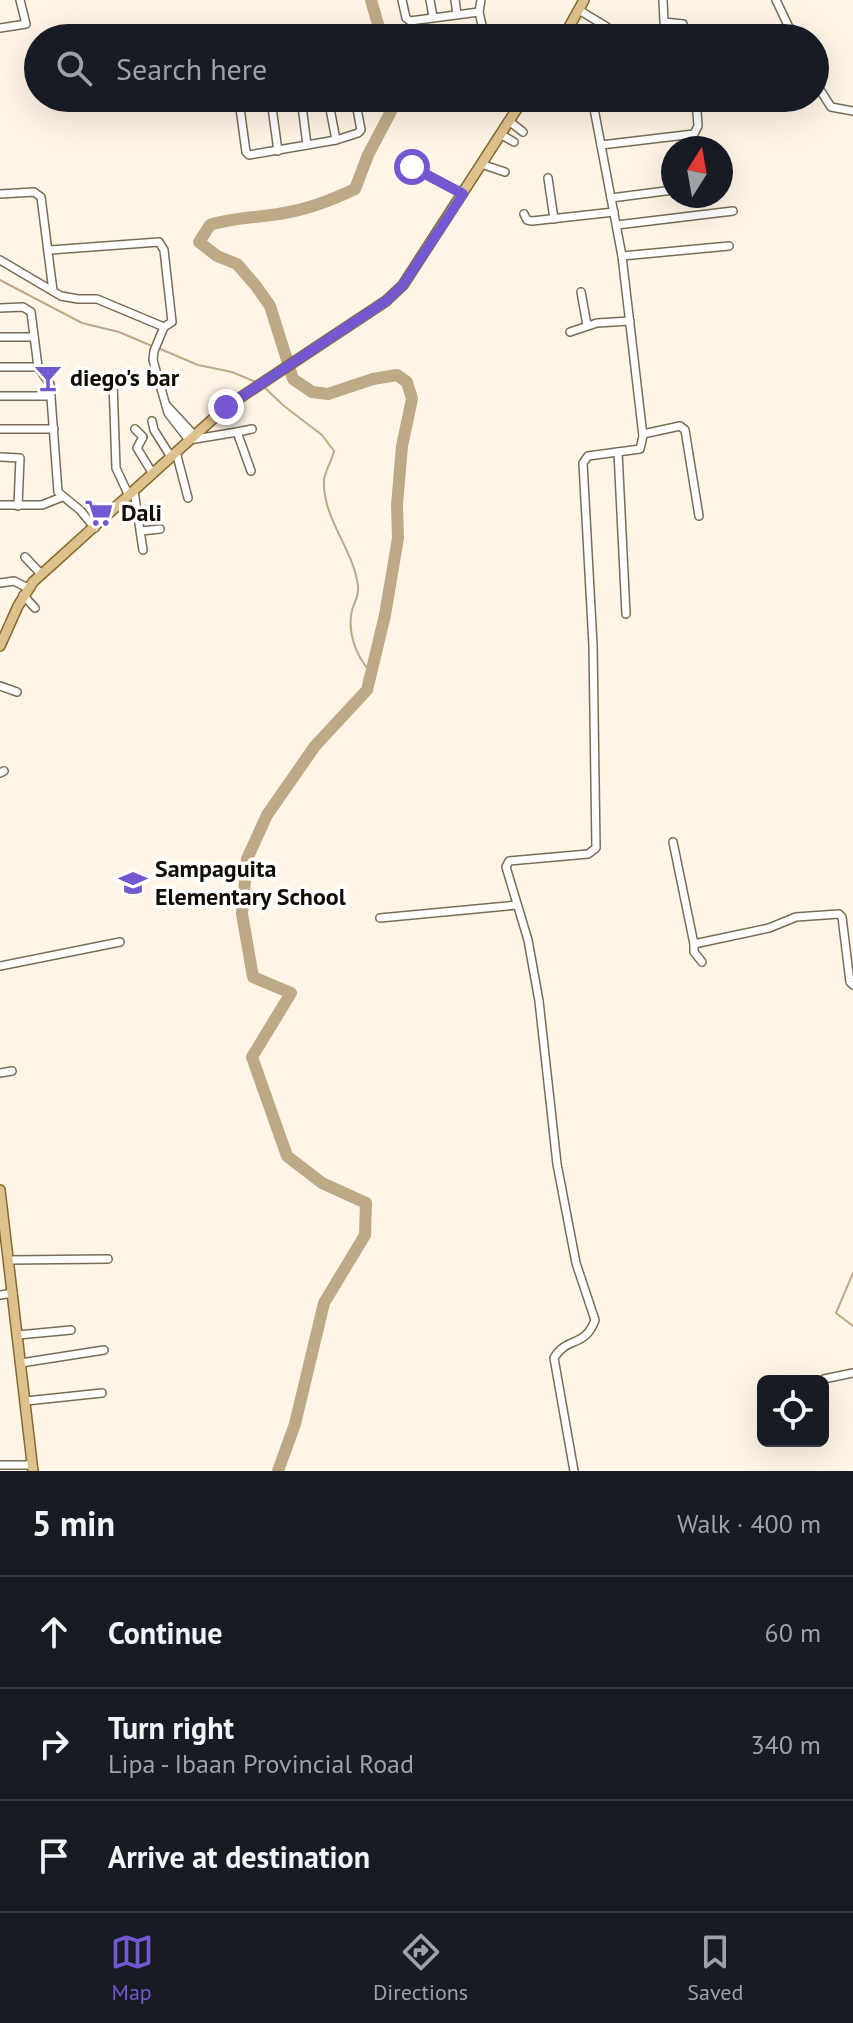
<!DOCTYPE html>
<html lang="en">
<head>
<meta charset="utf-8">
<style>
  body { margin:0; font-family:"PT Sans",sans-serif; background:#20242c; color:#f1f3f6 }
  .controls { position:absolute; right:24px; bottom:24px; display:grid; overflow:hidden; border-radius:12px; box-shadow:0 8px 32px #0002 }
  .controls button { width:72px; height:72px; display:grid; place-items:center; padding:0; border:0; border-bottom:2px solid #363941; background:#171b24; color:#f1f3f6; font:40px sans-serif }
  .compass { position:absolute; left:661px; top:136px; width:72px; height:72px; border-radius:50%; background:#171b24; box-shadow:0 8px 32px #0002; rotate:11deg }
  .stop { position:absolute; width:24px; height:24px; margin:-18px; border:6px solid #7458d2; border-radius:50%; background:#fff }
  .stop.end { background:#7458d2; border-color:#fff; box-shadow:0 2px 8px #0008 }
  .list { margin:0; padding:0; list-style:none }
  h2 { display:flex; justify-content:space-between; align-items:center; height:104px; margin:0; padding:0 32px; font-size:34px }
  h2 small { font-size:26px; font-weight:400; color:#9ea1a6 }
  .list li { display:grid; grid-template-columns:52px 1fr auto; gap:24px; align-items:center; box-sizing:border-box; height:112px; padding:0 32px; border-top:2px solid #363941 }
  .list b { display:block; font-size:30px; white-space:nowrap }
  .list p { margin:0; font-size:26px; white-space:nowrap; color:#9ea1a6 }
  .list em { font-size:26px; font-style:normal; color:#9ea1a6 }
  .icon { flex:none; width:44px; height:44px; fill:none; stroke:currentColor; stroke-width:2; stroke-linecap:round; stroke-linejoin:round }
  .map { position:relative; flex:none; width:853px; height:1471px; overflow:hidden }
  .search { position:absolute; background:#171b24; box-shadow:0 8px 32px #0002; left:24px; right:24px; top:24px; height:88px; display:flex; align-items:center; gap:20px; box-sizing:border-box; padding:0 28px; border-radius:44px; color:#9ea1a6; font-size:30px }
  .sheet { height:440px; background:#171b24 }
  nav { display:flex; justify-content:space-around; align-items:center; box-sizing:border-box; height:112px; border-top:2px solid #363941; background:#171b24; font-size:22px; color:#9ea1a6 }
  nav a { display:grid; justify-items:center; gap:4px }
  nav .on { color:#7458d2 }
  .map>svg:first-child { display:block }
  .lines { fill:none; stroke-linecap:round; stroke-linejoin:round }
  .stream { stroke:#bea987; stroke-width:2 }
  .river { stroke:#bea987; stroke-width:12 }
  .minor-casing { stroke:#796c57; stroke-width:10 }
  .major-casing { stroke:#88682c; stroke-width:12 }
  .minor { stroke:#fff; stroke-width:7 }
  .major { stroke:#dec28d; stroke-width:9 }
  .route { stroke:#7458d2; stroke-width:10 }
  .labels { text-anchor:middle; stroke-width:7; stroke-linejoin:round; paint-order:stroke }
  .poi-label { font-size:24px; font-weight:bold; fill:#110d05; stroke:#fff; text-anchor:start }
</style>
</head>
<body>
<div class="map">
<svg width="853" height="1471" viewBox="0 0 853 1471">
  <rect width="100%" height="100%" fill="#fef5e7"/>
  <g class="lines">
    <g class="stream">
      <path d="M0,280L82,323L119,332L152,346"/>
      <path d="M158,348L198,365L232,372L258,383"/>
      <path d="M263,386L284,406L322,435L334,451C332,460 325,471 324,480C322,518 354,550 358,586C359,596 355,601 352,610C347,632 356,657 371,672"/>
      <path d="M853,1273L836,1313L853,1326"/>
    </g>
    <g class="river">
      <path d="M371,0L382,38"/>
      <path d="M278,1471L295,1424L324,1303L365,1235L366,1203L322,1183L287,1156L252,1057L291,993L253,977L242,914L247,859L267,815L315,746L367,690L385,615L398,538L397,505L402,446L412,399L407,382L397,375L373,379L328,394L312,392L293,379L270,306L256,286L237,264L217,256L199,242L210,225C234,217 259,218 284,213C309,209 332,200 355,189L368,155L398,98"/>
    </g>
    <defs>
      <g id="minor">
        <path d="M402,0L406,18L410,21L479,12"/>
        <path d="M430,0L433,17"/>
        <path d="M455,0L457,14"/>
        <path d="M481,0L479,12L485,38"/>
        <path d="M663,0L664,22L683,24L687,38"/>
        <path d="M776,0L794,38"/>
        <path d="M579,10L607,27"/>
        <path d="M0,28L26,24L20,0"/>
        <path d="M815,82L831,107L853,111"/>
        <path d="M283,98L240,108L246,152L249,155L336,140L358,133L361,130L355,98"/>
        <path d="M301,98L307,145"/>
        <path d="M328,98L336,140"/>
        <path d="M271,100L278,151"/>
        <path d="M509,121L523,132"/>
        <path d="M500,134L514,142"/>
        <path d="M601,145L694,134L698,126L696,98"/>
        <path d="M481,164L505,172"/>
        <path d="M412,167L463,194"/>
        <path d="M548,178L554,219"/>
        <path d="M0,194L34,192L41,197L53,291"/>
        <path d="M611,198L673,190"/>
        <path d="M524,214L527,220L532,221L614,212"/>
        <path d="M617,225L733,211"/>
        <path d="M622,256L729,246"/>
        <path d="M0,260L61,296L78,299H97L164,327L172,322L164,250L159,242L50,250"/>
        <path d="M581,292L587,325"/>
        <path d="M0,308L23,307L31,312L38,367L50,384L58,492L80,510L95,528"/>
        <path d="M164,327L154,351L153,360L168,413L189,440L237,432L251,471"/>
        <path d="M570,332L597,323L630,321"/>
        <path d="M0,337H34"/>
        <path d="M0,367H38"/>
        <path d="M113,382L116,468L129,496"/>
        <path d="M0,396H51"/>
        <path d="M166,405L194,435"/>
        <path d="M152,421L154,430L171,457"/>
        <path d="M0,429H54"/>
        <path d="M135,429L143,437L137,448L153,474"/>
        <path d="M237,432L252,429"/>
        <path d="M643,434L680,426L685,430L699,516"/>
        <path d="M176,452L188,498"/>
        <path d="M618,452L626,614"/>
        <path d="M0,457L20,458L18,506"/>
        <path d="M134,491L143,550"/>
        <path d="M0,505H42L62,497"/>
        <path d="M141,531L160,529"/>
        <path d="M25,557L41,574"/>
        <path d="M0,583L14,581L28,588"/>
        <path d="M23,595L35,608"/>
        <path d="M0,686L17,692"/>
        <path d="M0,773L4,771"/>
        <path d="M673,842L694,944L769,928L796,917L839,914L842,917L850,982L853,985"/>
        <path d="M380,918L517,905"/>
        <path d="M694,944V952L702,962"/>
        <path d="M0,966L120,942"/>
        <path d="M0,1073L12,1071"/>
        <path d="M9,1260L108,1259"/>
        <path d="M0,1295L13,1293"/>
        <path d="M18,1335L71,1330"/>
        <path d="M21,1363L104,1350"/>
        <path d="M824,1379L853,1373"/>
        <path d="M26,1401L102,1393"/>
        <path d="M0,1465H32"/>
        <path d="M574,1471L554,1358C567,1336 585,1348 595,1320L576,1263L557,1164L539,1001L528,940L506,867L509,861L588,854L596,848L593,645L583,463L588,456L640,449L643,436L622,256L592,98"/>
      </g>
      <g id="major">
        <path d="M563,38L584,0"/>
        <path d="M0,646L18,606L33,582L226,407L386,301L403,285L524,98"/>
        <path d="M0,1190L33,1471"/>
      </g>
    </defs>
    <use href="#minor" class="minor-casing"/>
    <use href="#major" class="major-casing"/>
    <use href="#minor" class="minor"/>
    <use href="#major" class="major"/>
  </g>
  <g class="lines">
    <path class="route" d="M226,407L386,301L403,285L463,194L412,167"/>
  </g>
  <defs>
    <symbol id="bar-bare" viewBox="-9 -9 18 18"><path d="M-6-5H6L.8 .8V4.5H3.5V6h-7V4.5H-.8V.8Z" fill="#7458d2" stroke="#fff" stroke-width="2.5" paint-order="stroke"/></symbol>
    <symbol id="supermarket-bare" viewBox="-9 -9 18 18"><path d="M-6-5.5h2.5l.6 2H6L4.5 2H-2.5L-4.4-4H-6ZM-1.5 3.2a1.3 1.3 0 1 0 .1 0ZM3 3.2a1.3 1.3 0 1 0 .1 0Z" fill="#7458d2" stroke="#fff" stroke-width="2.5" paint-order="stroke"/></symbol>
    <symbol id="school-bare" viewBox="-9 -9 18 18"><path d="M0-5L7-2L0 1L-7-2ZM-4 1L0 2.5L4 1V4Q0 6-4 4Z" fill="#7458d2" stroke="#fff" stroke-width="2.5" paint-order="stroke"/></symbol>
  </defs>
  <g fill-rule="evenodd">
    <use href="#bar-bare" x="28" y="358" width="40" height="40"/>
    <use href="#supermarket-bare" x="79" y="493" width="40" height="40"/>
    <use href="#school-bare" x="113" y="863" width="40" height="40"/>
  </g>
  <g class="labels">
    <g class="poi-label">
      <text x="70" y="386">diego's bar</text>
      <text x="121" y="521">Dali</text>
      <text x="155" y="877">Sampaguita<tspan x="155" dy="28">Elementary School</tspan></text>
    </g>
  </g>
</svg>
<div class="controls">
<button><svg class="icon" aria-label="locate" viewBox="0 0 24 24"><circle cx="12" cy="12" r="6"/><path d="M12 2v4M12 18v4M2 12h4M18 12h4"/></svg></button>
</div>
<svg class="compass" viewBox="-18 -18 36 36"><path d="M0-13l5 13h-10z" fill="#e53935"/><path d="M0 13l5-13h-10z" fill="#9ea1a6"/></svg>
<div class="stop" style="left:412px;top:167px"></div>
<div class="stop end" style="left:226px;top:407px"></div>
<div class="search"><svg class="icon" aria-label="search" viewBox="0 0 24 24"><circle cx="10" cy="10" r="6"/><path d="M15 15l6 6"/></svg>Search here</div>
</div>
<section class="sheet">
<h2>5 min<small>Walk · 400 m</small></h2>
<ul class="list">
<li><svg class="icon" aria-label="ahead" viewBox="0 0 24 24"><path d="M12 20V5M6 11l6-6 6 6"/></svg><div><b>Continue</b></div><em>60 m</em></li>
<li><svg class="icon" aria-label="right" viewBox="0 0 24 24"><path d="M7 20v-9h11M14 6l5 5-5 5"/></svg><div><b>Turn right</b><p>Lipa - Ibaan Provincial Road</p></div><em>340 m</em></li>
<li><svg class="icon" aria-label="arrive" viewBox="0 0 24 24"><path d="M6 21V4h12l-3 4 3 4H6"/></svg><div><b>Arrive at destination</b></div></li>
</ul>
</section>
<nav>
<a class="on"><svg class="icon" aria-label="map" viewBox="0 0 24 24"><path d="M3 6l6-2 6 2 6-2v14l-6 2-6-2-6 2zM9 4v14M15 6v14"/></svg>Map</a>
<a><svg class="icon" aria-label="directions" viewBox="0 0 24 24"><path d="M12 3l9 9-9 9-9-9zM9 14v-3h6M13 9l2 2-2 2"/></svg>Directions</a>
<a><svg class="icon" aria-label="saved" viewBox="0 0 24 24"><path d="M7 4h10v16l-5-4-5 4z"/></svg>Saved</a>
</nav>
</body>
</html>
